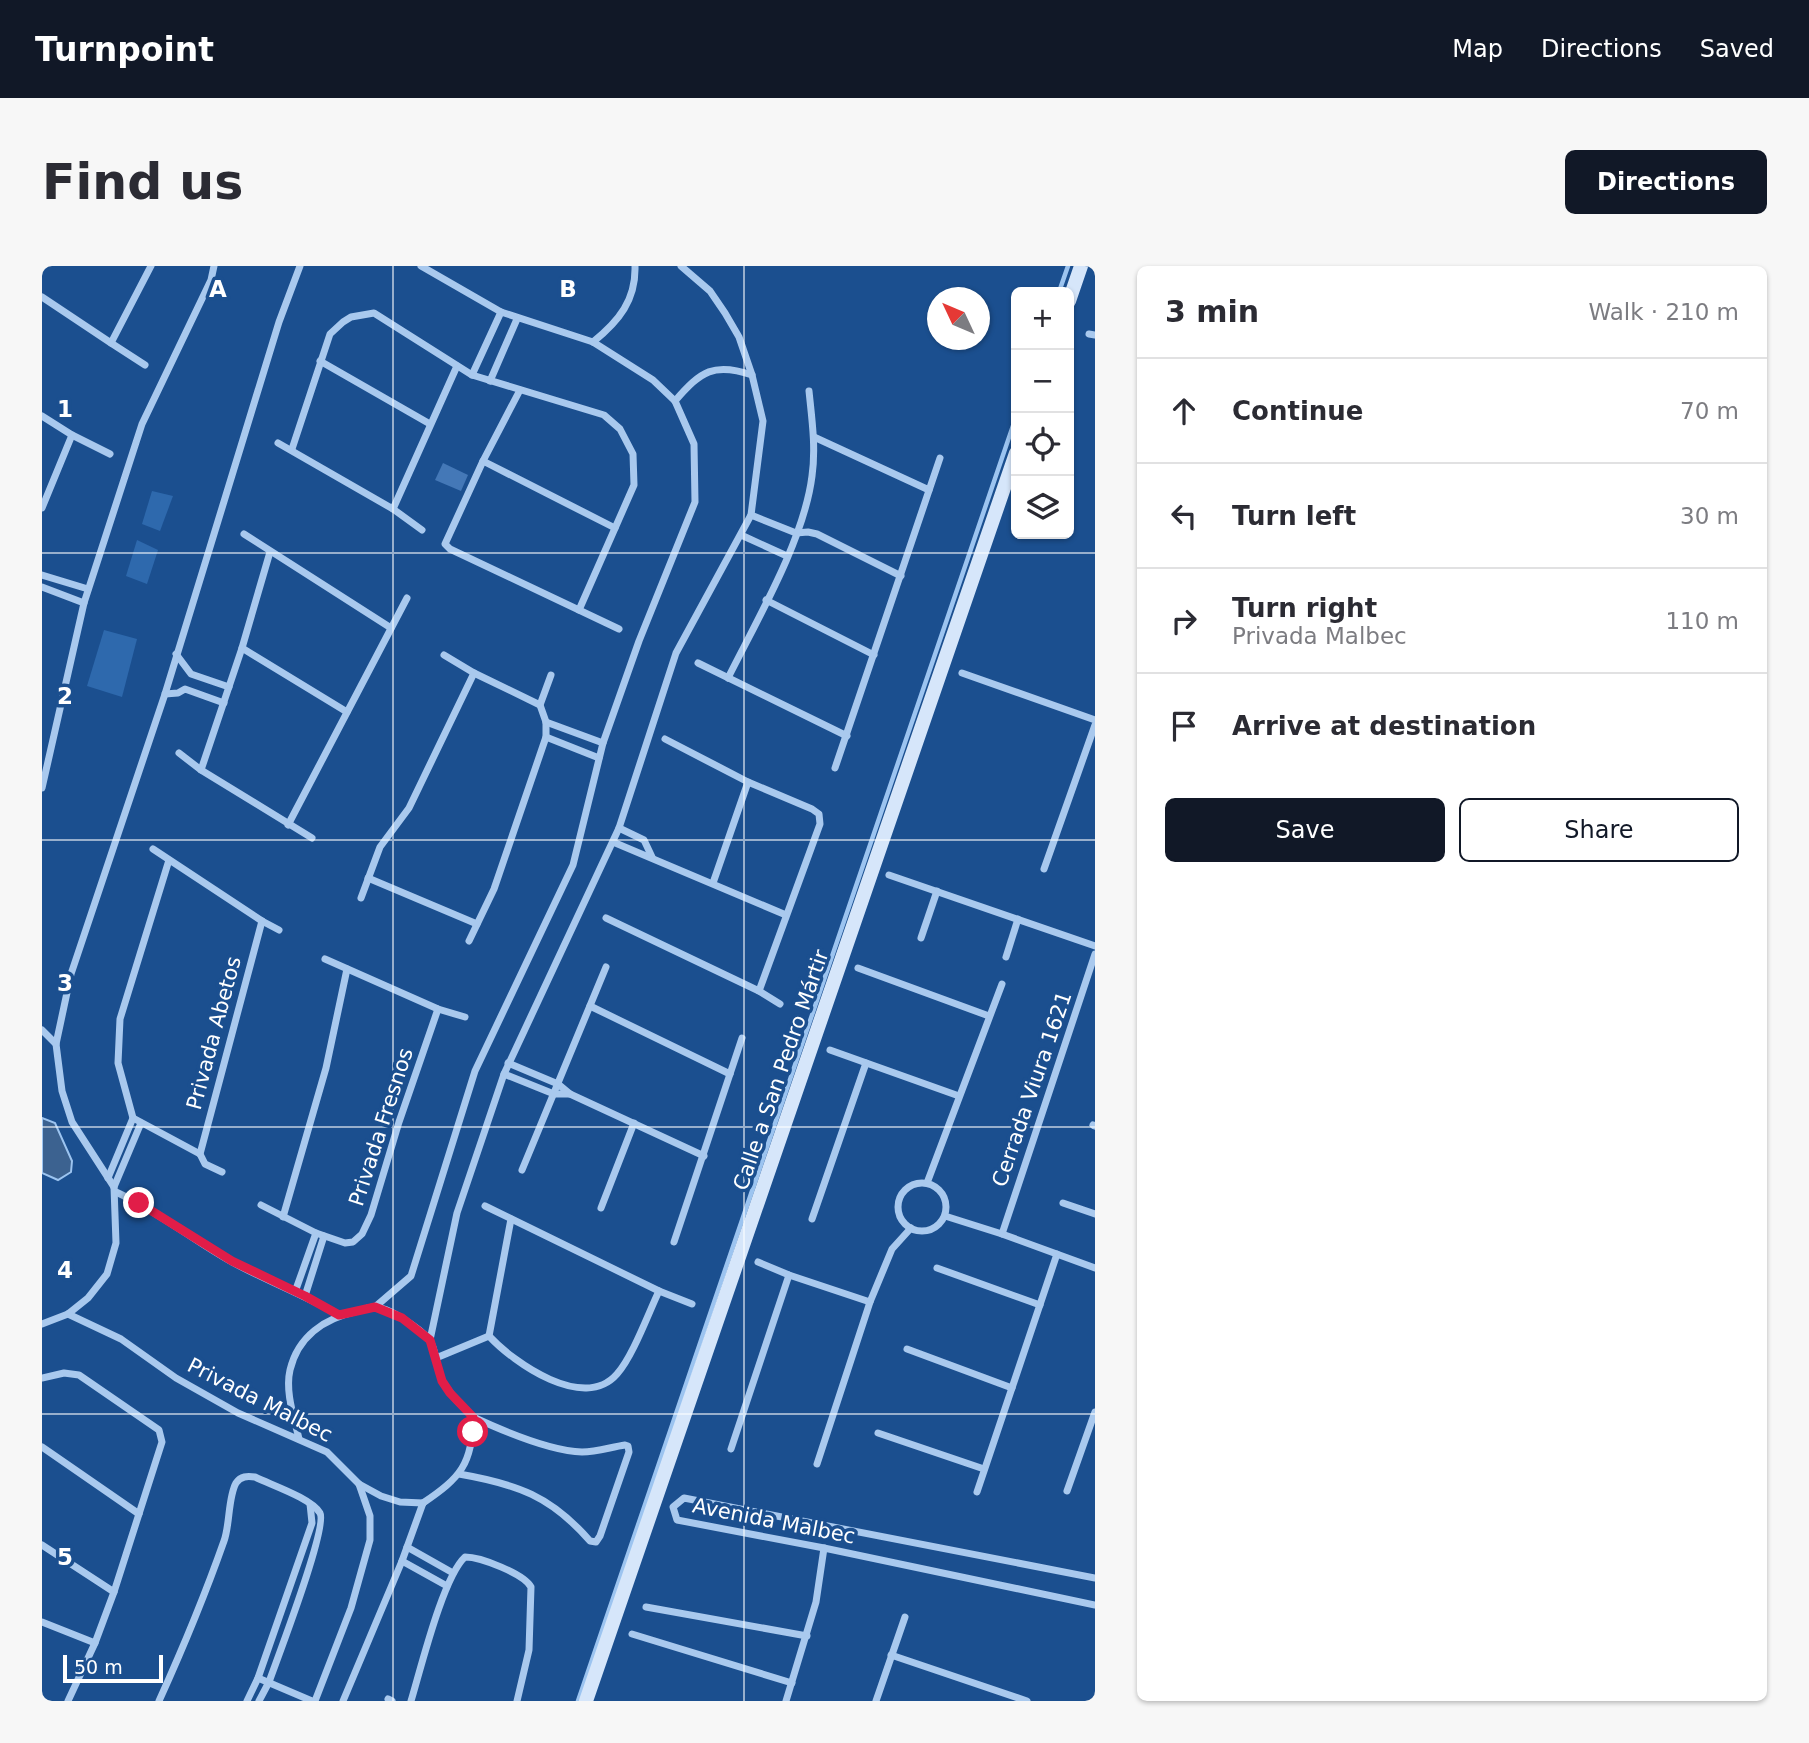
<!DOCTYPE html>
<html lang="en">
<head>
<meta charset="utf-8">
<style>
  body { margin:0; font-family:"DejaVu Sans",sans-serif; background:#f7f7f7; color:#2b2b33 }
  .controls { position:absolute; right:21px; top:21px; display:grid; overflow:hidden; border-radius:10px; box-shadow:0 2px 5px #0004 }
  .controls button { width:63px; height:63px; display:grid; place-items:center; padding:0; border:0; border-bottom:2px solid #e1e1e2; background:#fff; color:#2b2b33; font:35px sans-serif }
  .compass { position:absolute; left:885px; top:21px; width:63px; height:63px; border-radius:50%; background:#fff; box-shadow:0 2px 5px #0004; rotate:314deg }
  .scale { position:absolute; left:21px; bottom:18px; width:100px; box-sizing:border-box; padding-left:7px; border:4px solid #fff; border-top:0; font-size:19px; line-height:24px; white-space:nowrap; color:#fff; -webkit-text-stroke:5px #1b4f8f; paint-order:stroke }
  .stop { position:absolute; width:21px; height:21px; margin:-16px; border:5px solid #e11d48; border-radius:50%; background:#fff }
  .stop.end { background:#e11d48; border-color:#fff; box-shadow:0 2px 7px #0008 }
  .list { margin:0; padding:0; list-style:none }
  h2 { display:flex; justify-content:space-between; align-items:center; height:91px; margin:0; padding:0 28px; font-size:30px }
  h2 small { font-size:23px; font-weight:400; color:#7c7c81 }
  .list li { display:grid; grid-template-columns:46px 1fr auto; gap:21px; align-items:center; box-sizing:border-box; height:105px; padding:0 28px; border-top:2px solid #e1e1e2 }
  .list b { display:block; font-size:26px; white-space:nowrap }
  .list p { margin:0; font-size:23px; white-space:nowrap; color:#7c7c81 }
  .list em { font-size:23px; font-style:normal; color:#7c7c81 }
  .actions { display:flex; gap:14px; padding:21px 28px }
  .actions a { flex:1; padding:16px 0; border:2px solid #111827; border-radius:10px; text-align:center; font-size:24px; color:#111827 }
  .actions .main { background:#111827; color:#fff }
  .icon { flex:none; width:38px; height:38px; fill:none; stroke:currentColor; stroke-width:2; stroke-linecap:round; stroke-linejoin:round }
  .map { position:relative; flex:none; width:1053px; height:1435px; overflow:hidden; border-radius:10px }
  header { display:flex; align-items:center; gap:42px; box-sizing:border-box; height:98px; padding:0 35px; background:#111827; color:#fff }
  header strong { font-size:33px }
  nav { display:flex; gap:38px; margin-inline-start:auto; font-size:24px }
  .intro { display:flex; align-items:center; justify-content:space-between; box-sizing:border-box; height:168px; padding:0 42px }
  h1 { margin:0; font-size:49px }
  .button { padding:18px 32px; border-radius:10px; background:#111827; color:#fff; font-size:24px; font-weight:700 }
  main { display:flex; gap:42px; padding:0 42px }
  aside { flex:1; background:#fff; border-radius:10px; box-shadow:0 2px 5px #0004 }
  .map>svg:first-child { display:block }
  .green { fill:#2e69ad }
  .water { fill:#3c6290; stroke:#9cc4f0; stroke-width:2 }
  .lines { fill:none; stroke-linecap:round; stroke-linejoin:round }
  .stream { stroke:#9cc4f0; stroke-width:4.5 }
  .building { fill:#4478b7 }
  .minor { stroke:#a9c9ee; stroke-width:7 }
  .secondary { stroke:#d6e6fa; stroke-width:14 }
  .route { stroke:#e11d48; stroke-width:9 }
  .grid { fill:none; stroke:#fff; stroke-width:2; stroke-opacity:0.55 }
  .labels { text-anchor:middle; stroke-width:7; stroke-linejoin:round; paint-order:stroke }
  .street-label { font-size:21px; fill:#fff; stroke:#1b4f8f }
  .grid-label { font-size:23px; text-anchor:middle; font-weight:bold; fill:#fff; stroke:#1b4f8f; stroke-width:7; stroke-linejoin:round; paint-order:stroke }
</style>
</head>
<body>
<header>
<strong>Turnpoint</strong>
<nav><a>Map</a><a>Directions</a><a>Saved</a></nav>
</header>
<div class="intro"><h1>Find us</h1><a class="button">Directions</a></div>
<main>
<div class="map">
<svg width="1053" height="1435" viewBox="0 0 1053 1435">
  <rect width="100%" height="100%" fill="#1b4f8f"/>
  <g class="green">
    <path d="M110,225L131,230L118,265L100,258Z"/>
    <path d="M95,274L116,284L105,318L84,310Z"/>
    <path d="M62,364L95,373L80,431L45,420Z"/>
  </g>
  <path class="water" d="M0,852L13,857L30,895L29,906L16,914L0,907Z"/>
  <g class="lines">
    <g class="stream">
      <path d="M1017,26L1026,0"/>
      <path d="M536,1435L974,151"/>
    </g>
  </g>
  <path class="building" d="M401,197L426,209L419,225L393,214Z"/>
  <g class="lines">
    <g class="minor">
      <path d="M0,31L69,77L109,0"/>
      <path d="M1047,68L1053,69"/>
      <path d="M551,76C577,55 594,34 593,0"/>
      <path d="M69,77L103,99"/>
      <path d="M278,95L388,158"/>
      <path d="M430,109L459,46"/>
      <path d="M448,115L475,53"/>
      <path d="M478,124L441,195L403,278L408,283L577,363"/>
      <path d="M633,135C659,105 672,96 710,109"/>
      <path d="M0,150L30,169L68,188"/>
      <path d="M772,171L887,224"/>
      <path d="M236,177L351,243L380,264"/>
      <path d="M250,183L288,68L301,56L309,51L332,47L430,109L562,149L578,163L591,188L592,219L537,344"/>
      <path d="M441,195L573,262"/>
      <path d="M0,242L30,169"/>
      <path d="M351,243L415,100"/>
      <path d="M709,249L754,267L766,266L775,268L859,310"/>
      <path d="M202,268L349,362"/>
      <path d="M699,269L745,290"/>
      <path d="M0,309L46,323"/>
      <path d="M0,321L42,337"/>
      <path d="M724,334L832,389"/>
      <path d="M200,382L305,446"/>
      <path d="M134,388L149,408L187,421"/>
      <path d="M402,389L432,407L498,439L504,456V471L452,623L427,675"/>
      <path d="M656,397L805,470"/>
      <path d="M920,407L1053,454"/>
      <path d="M686,412C715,354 762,274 770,210C774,182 770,154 767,125"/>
      <path d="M123,428L136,427L143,423L182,437"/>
      <path d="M498,439L509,409"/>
      <path d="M504,456L561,477"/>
      <path d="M504,471L557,492"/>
      <path d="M623,473L706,516L770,543L777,548L778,558L717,725"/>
      <path d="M137,487L159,504L270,572"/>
      <path d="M793,502L898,192"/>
      <path d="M159,504L200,382L228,286"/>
      <path d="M0,522L42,337L100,158L169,14L172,0"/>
      <path d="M246,559L365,332"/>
      <path d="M577,562L602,574L610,591"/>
      <path d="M571,576L744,649"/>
      <path d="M111,583L220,655L237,664"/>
      <path d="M1002,603L1053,459"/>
      <path d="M847,609L1053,680"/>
      <path d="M326,612L435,658"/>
      <path d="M671,617L706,516"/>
      <path d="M319,632L338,581L367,542L432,407"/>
      <path d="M564,652L717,725L738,738"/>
      <path d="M879,672L895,625"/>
      <path d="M964,691L976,653"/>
      <path d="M283,693L396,743L423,751"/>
      <path d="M816,702L947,750"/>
      <path d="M548,740L688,808"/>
      <path d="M0,764L14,778L20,825L30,856L72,921L74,977L65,1008L46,1032L26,1048L0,1058"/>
      <path d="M14,778L29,708L123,428L237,56L258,0"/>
      <path d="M788,784L917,830"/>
      <path d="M466,797L516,818L528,828L662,890"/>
      <path d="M462,808L512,828H528"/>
      <path d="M91,852L158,888L163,898L180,906"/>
      <path d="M1051,859L1053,860"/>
      <path d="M158,888L220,655"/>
      <path d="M480,904L564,701"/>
      <path d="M66,912L91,852L76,797L78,753L127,594"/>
      <circle cx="880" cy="941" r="24"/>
      <path d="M885,917L960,718"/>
      <path d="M72,921L99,857"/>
      <path d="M74,926C115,945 151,974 190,996C225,1015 262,1029 297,1049"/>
      <path d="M1021,937L1053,948"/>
      <path d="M219,939L274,967L303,977L311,976L320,968L329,949L357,856L396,743"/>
      <path d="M443,940L617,1025L650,1038"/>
      <path d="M559,942L592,857"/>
      <path d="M903,950L960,968L1053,1002"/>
      <path d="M241,951L284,802L305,703"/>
      <path d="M770,953L824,797"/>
      <path d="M960,968L1053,688"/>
      <path d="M632,976L700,772"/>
      <path d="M716,996L747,1009L828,1036"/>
      <path d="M895,1002L998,1039"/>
      <path d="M253,1026L274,967"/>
      <path d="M263,1030L282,970"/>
      <path d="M333,1041L369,1010L433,805L531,599L561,477L597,375L653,236L652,178L633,135L611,114L551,76L459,46L379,0"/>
      <path d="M26,1048L79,1073L134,1112L196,1147L285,1186L317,1218L339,1230L358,1236L381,1237"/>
      <path d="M447,1070C472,1097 542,1146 575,1108C591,1090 606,1048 617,1025"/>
      <path d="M447,1070L469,953"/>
      <path d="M388,1074L415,947L462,808L577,562L634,387L709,249L721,155L710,109L697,71L683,47L668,25L639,0"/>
      <path d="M865,1083L970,1122"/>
      <path d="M394,1092L447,1070"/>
      <path d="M0,1112L22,1107L37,1109L117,1164L120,1176L72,1326L53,1377L26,1435"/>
      <path d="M836,1167L942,1203"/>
      <path d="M257,1173C252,1151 243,1126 248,1104C256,1070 283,1052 316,1045C321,1044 327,1041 332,1041C347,1041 377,1062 387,1073C395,1084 394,1102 400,1114C407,1128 420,1140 431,1151C431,1198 418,1212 381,1237"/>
      <path d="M0,1181L97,1248"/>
      <path d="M689,1183L747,1009"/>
      <path d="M775,1198L828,1036L850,983L869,962"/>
      <path d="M417,1208C475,1218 509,1230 548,1275L554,1276L558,1270L587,1186L586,1180L583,1179C569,1181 555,1186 540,1186C509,1185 459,1164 431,1151"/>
      <path d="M1025,1225L1053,1146"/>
      <path d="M935,1226L1015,988"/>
      <path d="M0,1279L72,1326"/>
      <path d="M365,1281L411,1307"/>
      <path d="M360,1295L405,1320"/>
      <path d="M1053,1312L642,1232L631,1241L635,1254L782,1282L1053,1339"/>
      <path d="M604,1341L765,1370"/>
      <path d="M0,1356L53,1377"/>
      <path d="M590,1368L750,1417"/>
      <path d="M849,1389L985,1435"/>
      <path d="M216,1412L270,1435"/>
      <path d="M346,1433L350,1435"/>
      <path d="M117,1435C141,1382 163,1329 182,1275C188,1259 186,1231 194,1217C199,1210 205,1210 213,1211C229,1219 269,1232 278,1247C286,1261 235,1393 227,1416L217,1435"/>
      <path d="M205,1435L216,1412L270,1257L268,1238"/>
      <path d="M273,1435L309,1342L328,1274V1250L317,1218"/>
      <path d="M301,1435L360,1295L381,1237"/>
      <path d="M369,1435C379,1402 401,1311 423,1291C439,1291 482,1308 489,1321L487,1384L475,1435"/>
      <path d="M744,1435L774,1336L782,1282"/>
      <path d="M834,1435L863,1351"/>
    </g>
    <g class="secondary">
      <path d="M1027,35L1039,0"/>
      <path d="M544,1435L974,187"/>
    </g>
  </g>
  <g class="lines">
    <path class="route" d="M97,937L190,995L263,1030L297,1049L333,1041L360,1052L388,1074L400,1115L408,1127L431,1151V1166"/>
  </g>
  <path class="grid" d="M351,0V1435M702,0V1435M0,287H1053M0,574H1053M0,861H1053M0,1148H1053"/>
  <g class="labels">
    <g class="street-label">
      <text transform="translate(172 767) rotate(-75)" y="7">Privada Abetos</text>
      <text transform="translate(739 804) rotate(-71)" y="7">Calle a San Pedro Mártir</text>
      <text transform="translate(990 823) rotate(-71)" y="7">Cerrada Viura 1621</text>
      <text transform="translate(339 861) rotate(-72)" y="7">Privada Fresnos</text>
      <text transform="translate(218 1134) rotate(27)" y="7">Privada Malbec</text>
      <text transform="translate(732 1255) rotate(11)" y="7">Avenida Malbec</text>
    </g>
  </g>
  <g class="grid-label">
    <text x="176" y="31">A</text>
    <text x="526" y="31">B</text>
    <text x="23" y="151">1</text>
    <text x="23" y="438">2</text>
    <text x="23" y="725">3</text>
    <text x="23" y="1012">4</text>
    <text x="23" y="1299">5</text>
  </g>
</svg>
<div class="controls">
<button>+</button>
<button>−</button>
<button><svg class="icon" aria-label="locate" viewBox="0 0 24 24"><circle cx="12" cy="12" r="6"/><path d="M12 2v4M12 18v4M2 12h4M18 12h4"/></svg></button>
<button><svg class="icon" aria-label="layers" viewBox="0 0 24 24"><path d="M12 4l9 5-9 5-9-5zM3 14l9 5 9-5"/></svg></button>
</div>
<svg class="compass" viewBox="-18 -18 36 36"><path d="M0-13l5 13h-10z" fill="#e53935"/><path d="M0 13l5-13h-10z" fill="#7c7c81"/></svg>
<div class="scale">50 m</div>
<div class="stop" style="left:431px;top:1166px"></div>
<div class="stop end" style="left:97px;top:937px"></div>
</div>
<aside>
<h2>3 min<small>Walk · 210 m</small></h2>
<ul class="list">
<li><svg class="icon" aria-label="ahead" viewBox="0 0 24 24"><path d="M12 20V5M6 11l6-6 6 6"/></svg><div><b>Continue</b></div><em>70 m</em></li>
<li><svg class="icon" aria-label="left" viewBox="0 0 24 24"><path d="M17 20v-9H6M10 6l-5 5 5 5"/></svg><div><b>Turn left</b></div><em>30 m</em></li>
<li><svg class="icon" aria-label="right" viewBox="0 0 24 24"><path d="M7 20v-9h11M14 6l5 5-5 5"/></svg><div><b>Turn right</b><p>Privada Malbec</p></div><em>110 m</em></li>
<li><svg class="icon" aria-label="arrive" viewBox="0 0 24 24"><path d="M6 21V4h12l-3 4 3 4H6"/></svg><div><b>Arrive at destination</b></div></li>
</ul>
<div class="actions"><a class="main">Save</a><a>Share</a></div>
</aside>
</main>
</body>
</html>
